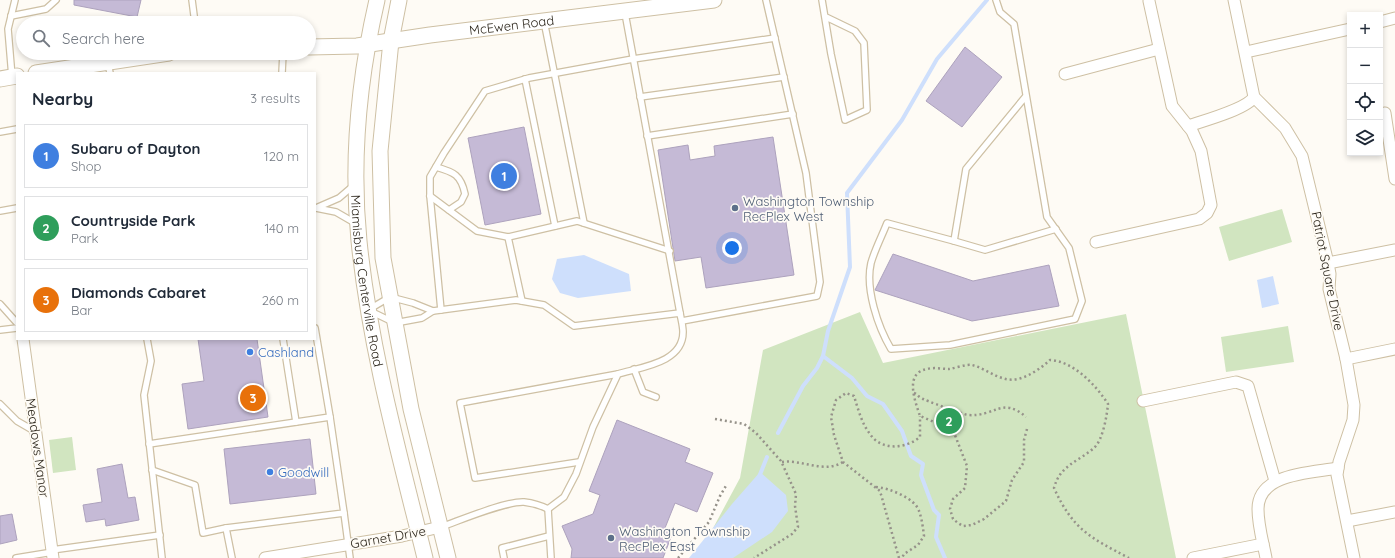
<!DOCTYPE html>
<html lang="en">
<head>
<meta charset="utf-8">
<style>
  body { margin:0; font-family:Quicksand,sans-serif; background:#f2f2f3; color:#1f2937 }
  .controls { position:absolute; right:12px; top:12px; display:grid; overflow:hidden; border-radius:0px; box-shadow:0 2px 6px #0003 }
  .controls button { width:36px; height:36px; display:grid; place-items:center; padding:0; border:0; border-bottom:1px solid #e0e1e3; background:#fff; color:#1f2937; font:20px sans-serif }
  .you { position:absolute; left:732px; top:248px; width:14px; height:14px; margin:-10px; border:3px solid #fff; border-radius:50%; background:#1a73e8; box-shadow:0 0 0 6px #1a73e833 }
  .badge { display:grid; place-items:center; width:26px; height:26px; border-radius:50%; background:#d1433f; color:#fff; font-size:13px; font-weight:700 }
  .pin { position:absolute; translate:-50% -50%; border:2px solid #fff; box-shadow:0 1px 4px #0006 }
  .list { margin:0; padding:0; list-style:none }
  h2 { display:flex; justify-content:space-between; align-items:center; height:52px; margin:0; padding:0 16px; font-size:17px }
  h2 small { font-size:13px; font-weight:400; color:#747a83 }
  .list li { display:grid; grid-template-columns:26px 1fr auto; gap:12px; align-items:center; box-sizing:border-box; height:64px; margin:0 8px 8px; padding:0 8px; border:1px solid #e0e1e3; border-radius:0px }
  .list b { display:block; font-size:15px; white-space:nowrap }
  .list p { margin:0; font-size:13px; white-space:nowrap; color:#747a83 }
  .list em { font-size:13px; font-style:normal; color:#747a83 }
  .icon { flex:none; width:22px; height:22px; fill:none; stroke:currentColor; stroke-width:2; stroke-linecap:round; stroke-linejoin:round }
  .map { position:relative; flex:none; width:1395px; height:558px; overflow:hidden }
  .search { position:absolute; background:#fff; box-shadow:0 2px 6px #0003; left:16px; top:16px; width:300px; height:44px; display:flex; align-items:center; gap:10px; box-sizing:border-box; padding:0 14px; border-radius:22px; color:#747a83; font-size:15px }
  .panel { position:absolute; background:#fff; box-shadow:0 2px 6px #0003; left:16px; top:72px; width:300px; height:268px; border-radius:0px }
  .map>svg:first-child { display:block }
  .green { fill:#d1e5c0 }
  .water { fill:#cedffc }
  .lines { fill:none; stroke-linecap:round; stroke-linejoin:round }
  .stream { stroke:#cedffc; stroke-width:4 }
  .building { fill:#c5bad6; stroke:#ada2bd }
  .lane-casing { stroke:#cec0a4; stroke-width:8 }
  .street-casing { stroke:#cec0a4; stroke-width:13 }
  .secondary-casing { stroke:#cec0a4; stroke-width:17 }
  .path { stroke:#96928a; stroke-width:2.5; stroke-dasharray:2 3; stroke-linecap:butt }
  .lane { stroke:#fff; stroke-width:5.5 }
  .street { stroke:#fff; stroke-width:11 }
  .secondary { stroke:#fff; stroke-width:15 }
  .service-dot { fill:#5c6f8a; stroke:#fefbf5; stroke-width:1.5 }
  .shop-dot { fill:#3f7fe0; stroke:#fefbf5; stroke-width:1.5 }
  .labels { text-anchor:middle; stroke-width:3.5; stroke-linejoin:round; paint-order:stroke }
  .street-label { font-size:13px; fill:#2b251b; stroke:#fefbf5 }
  .service-label { font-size:13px; fill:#4e5e75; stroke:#fefbf5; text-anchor:start }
  .shop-label { font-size:13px; fill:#366cbe; stroke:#fefbf5; text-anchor:start }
</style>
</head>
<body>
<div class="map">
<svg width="1395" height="558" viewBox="0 0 1395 558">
  <rect width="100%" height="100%" fill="#fefbf5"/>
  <g class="green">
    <path d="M1282,209L1292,242L1229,261L1219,227Z"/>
    <path d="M860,312L883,363L1126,314L1176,558H697L740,478L763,350Z"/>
    <path d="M1288,326L1294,362L1226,372L1221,337Z"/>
    <path d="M72,437L76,470L53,473L49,440Z"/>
  </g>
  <g class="water">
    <path d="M584,255L629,274L631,291L578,298L560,293L552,279L557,259Z"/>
    <path d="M1273,276L1279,304L1262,308L1257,280Z"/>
    <path d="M760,472L786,495L788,511L772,532L733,558H689L732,504Z"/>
  </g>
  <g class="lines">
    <g class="stream">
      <path d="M823,356L852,378L867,396L883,404L902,431L911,456L923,464L921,475L934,510L939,515L936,537L945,558"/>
      <path d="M778,433L803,386L817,368L823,356L828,331L850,267L847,193L902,120L937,59L987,0"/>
      <path d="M759,477L767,457"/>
    </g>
  </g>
  <g class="building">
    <path d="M74,0H141L137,17L74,5Z"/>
    <path d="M965,47L1002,77L962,127L926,101Z"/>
    <path d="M524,127L541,214L485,225L468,138Z"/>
    <path d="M773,137L794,275L706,288L701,257L675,261L658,150L688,145L690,160L715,156L714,146Z"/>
    <path d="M893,254L973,281L1049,265L1059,306L972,321L875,290Z"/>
    <path d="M198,339H257L268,417L188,429L182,384L204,381Z"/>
    <path d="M617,420L690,449L685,462L713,473L697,512L675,503L665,528L673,532L663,558H571L572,549L562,526L593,514L600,495L589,491Z"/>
    <path d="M310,439L316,494L230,504L224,449Z"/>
    <path d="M122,464L128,498L135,497L139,520L106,526L105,519L86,522L83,505L102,502L97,469Z"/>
    <path d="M12,514L17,540L0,544V516Z"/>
  </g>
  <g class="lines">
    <defs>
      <g id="lane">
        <path d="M192,0L195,23"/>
        <path d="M822,0L831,54L845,120L867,110L864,43L855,31L826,17"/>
        <path d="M996,0L1000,12L1014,24L1047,217L1069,248L1082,301L1075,319L950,345L891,349C878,327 865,289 871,263C875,249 882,236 887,223L954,241L966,169L1026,96"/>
        <path d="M625,13L680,313"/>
        <path d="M11,16L46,9L56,0"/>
        <path d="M544,21L584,223"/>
        <path d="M108,63L110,73"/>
        <path d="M282,73L283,53"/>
        <path d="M12,77L8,29L15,0"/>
        <path d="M525,79L555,226"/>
        <path d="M640,97L784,77"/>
        <path d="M0,132L17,129"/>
        <path d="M647,136L793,114"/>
        <path d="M436,167C454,172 461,175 465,194L461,202L449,210"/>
        <path d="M353,186L339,198L316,208L336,212L355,223"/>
        <path d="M430,196L477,231L508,237"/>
        <path d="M0,211L17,208"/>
        <path d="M954,241L985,250L1056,229"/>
        <path d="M390,297L413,303L433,311L422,318L395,323L368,310Z"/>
        <path d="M522,301L508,237L577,221L670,251"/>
        <path d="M0,304L17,323"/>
        <path d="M441,310L430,196V177L444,153L485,91L529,78L633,59L775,38"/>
        <path d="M433,311L516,300L544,305L574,326L680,313C681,319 683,326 683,332C683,363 641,367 618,374L593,427L576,474L564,497L548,509C540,505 532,503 524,502C506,501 461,520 441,527"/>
        <path d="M682,321L817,296L820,282L806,173L766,0"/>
        <path d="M0,330L17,328"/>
        <path d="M147,339L151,361L144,395L162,558"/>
        <path d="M283,339L296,422"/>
        <path d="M634,369L643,392L656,397"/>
        <path d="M0,404L17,421L36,432"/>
        <path d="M149,444L330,417L315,328"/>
        <path d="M579,462L475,478L460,403L618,374"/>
        <path d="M152,470L195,485L203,533L226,528"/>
        <path d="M548,509L551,558"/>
        <path d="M344,513L350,558"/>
        <path d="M52,550L160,535"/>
        <path d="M16,558L53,552"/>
        <path d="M232,558L226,528L344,513L330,417"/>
        <path d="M504,558L502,548L549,536"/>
      </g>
      <g id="street">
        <path d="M1234,0L1254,97L1285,128L1302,156L1328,263L1330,274L1329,289L1346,359L1354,405L1353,420L1339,462L1337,475L1354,558"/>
        <path d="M1380,22L1395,18"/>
        <path d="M1246,52L1350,29"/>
        <path d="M1065,74L1159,49"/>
        <path d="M1385,113L1395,179"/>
        <path d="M1188,126C1203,121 1247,109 1254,97"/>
        <path d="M1096,242L1199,219L1207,213L1211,205L1201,151L1192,131L1172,106L1149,1"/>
        <path d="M1328,263L1395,250"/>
        <path d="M23,339L53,558"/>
        <path d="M1346,359L1395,349"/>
        <path d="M1143,401L1236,382L1248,386L1275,481"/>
        <path d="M1347,521L1395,512"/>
        <path d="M265,558L402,536L440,527"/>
        <path d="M1193,558L1263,544"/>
        <path d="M1266,558C1263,542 1258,526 1258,509C1258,473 1311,473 1338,468"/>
      </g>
      <g id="secondary">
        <path id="s1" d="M377,0C359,78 351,160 359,241C370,349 399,453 425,558"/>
        <path d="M399,0L391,41L380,151L383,258L411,409L448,558"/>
        <path id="s2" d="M309,47L357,46L430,35L714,0"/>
        <path d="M36,73L169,53"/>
        <path d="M0,79L17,76"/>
      </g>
    </defs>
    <use href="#lane" class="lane-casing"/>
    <use href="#street" class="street-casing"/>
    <use href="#secondary" class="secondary-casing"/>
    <g class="path">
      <path d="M914,393C917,394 918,396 921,398C924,400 965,415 968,415C995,417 1002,396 1026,417"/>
      <path d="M715,419L744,424L756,433L781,461L796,494L795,506L798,527L792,534L754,558"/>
      <path d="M1027,429L1024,440V462L1012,480L1006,501L984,519L972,525L963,526L958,523L953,519L950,509L953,499L965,488L967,466L953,430L920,416C915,401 904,373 927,369C934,367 942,369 949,369C956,368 966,364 972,365C988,369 1001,383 1018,379C1030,376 1041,368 1050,360C1073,361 1096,385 1108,404C1107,415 1103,440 1094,448C1078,462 1060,465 1054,488C1073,530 1091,538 1129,558"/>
      <path d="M782,462C801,459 825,474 843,462"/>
      <path d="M876,487C889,488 915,498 919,511C922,519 923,528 924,536L918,545L904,554L902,558"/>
      <path d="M678,558L709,522L720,496L727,484"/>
      <path d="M899,558L880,491L843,462L834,435L831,417L836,400L846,393L854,396C858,409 862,424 870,434C881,451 906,449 920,437V416"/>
    </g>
    <use href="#lane" class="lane"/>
    <use href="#street" class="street"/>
    <use href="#secondary" class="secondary"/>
  </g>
  <g class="service-dot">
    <circle cx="735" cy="208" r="4"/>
    <circle cx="611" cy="538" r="4"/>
  </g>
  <g class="shop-dot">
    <circle cx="250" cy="352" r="4"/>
    <circle cx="270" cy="472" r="4"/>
  </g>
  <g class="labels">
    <g class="street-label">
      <text dy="5" stroke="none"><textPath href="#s2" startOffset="204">McEwen Road</textPath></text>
      <text transform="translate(1328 271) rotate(79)" y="5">Patriot Square Drive</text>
      <text dy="5" stroke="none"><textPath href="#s1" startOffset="283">Miamisburg Centerville Road</textPath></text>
      <text transform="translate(38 448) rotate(82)" y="5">Meadows Manor</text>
      <text transform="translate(388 537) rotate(-10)" y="5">Garnet Drive</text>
    </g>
    <g class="service-label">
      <text x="743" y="206">Washington Township<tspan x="743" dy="15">RecPlex West</tspan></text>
      <text x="619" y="536">Washington Township<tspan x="619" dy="15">RecPlex East</tspan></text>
    </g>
    <g class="shop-label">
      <text x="258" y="357">Cashland</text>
      <text x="278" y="477">Goodwill</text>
    </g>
  </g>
</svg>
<div class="controls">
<button>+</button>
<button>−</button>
<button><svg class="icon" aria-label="locate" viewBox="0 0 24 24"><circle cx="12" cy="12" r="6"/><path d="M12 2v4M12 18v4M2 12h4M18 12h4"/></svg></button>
<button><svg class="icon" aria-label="layers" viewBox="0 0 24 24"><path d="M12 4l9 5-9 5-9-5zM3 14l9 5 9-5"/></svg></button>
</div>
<div class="you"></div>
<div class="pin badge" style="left:504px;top:176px;background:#3f7fe0">1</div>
<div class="pin badge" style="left:949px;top:421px;background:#2e9e5b">2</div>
<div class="pin badge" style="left:253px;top:398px;background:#e8710a">3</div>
<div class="search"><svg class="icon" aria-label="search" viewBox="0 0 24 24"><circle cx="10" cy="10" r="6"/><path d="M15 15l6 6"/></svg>Search here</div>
<section class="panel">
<h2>Nearby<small>3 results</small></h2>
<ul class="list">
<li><span class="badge" style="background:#3f7fe0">1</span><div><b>Subaru of Dayton</b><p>Shop</p></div><em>120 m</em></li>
<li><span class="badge" style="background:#2e9e5b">2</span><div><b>Countryside Park</b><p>Park</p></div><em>140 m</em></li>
<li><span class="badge" style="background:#e8710a">3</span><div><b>Diamonds Cabaret</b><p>Bar</p></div><em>260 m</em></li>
</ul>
</section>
</div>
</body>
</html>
